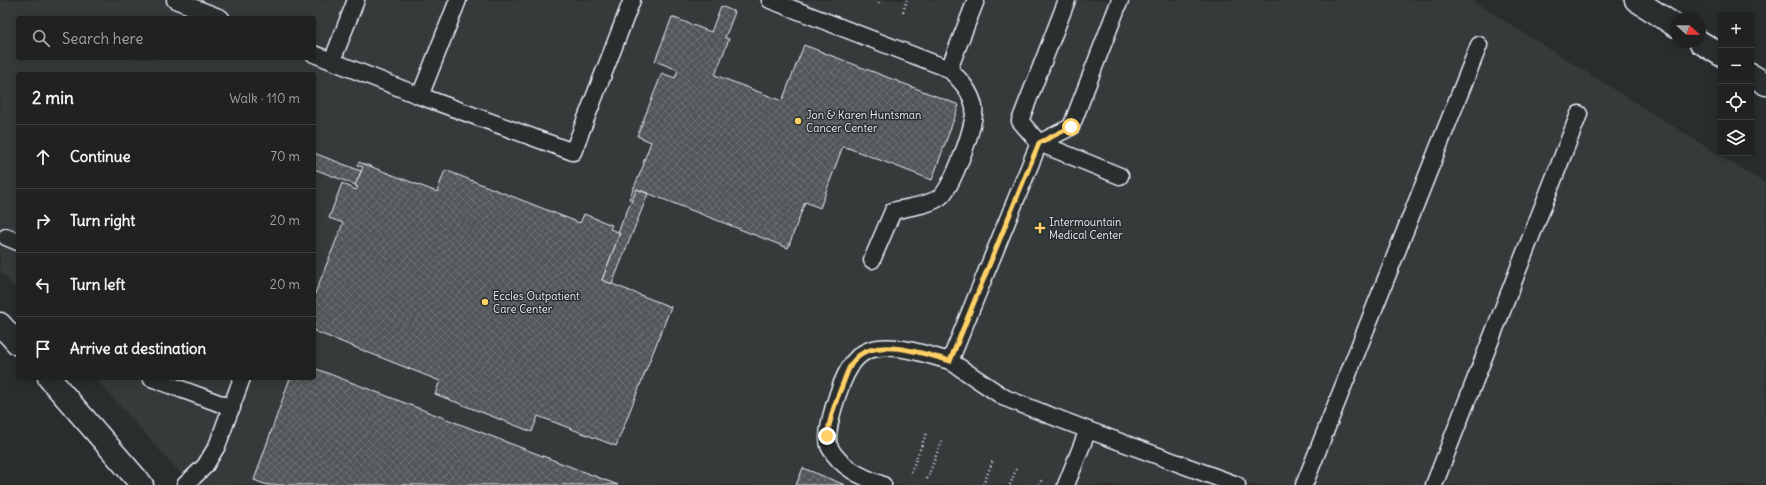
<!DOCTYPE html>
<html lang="en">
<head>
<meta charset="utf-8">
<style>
  body { margin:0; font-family:Delius,sans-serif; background:#282a2a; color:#f1f3f6 }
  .controls { position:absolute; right:12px; top:12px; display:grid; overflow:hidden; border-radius:4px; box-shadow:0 2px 10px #0003 }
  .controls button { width:36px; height:36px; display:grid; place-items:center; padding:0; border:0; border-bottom:1px solid #3d3f40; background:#202222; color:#f1f3f6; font:20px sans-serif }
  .compass { position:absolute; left:1670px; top:12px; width:36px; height:36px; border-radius:50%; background:#202222; box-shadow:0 2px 10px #0003; rotate:111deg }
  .stop { position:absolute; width:12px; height:12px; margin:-9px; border:3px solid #ffd166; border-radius:50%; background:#fff }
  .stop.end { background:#ffd166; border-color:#fff; box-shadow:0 1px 4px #0008 }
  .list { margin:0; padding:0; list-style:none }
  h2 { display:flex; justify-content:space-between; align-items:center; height:52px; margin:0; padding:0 16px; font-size:17px }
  h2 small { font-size:13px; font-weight:400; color:#a2a4a5 }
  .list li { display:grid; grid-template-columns:26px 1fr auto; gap:12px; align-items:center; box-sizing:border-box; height:64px; padding:0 16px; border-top:1px solid #3d3f40 }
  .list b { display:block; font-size:15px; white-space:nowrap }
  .list em { font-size:13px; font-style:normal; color:#a2a4a5 }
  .icon { flex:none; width:22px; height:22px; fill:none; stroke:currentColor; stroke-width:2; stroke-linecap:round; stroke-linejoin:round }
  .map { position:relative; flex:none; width:1766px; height:485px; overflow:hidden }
  .search { position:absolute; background:#202222; box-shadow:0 2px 10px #0003; left:16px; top:16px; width:300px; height:44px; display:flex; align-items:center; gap:10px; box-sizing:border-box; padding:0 14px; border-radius:4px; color:#a2a4a5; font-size:15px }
  .panel { position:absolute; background:#202222; box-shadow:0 2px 10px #0003; left:16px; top:72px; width:300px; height:308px; border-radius:4px }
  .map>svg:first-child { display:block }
  .built { fill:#363a3b; fill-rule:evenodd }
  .building { fill:url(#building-cross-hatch); stroke:#e8f1f8 }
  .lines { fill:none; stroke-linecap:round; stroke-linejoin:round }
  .service-casing { stroke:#e8f1f8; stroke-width:19 }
  .minor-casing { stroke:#e8f1f8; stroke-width:25 }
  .tertiary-casing { stroke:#e8f1f8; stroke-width:25 }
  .path { stroke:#e8f1f8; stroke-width:2.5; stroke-dasharray:1 3; stroke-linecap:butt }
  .service { stroke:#2a2d2e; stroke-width:16 }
  .minor { stroke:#2a2d2e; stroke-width:22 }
  .tertiary { stroke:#2a2d2e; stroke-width:22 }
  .route { stroke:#ffd166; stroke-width:5 }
  .poi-dot { fill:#ffd166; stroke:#2a2d2e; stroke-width:1.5 }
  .labels { text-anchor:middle; stroke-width:3; stroke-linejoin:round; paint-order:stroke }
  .poi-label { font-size:11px; fill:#e8f1f8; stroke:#2a2d2e; text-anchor:start }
</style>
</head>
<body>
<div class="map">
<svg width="1766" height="485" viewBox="0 0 1766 485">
  <defs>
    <pattern id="building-cross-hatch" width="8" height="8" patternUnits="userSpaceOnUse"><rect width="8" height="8" fill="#535759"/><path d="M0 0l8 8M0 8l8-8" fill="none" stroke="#6c7072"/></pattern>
  </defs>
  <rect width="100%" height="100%" fill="#2a2d2e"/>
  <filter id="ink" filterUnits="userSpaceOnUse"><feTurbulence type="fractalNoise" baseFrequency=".025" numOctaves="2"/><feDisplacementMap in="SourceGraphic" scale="8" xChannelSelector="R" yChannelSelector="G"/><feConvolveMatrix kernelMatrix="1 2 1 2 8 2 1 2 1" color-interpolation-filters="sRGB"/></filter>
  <g filter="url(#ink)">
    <path class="built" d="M0,0H1471L1766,184V485H191L95,378H314V74H18V292L0,271ZM18,18H314V58H18Z"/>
    <g class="building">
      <path d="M721,6L735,12L725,38L729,39L715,75L782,101L804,45L959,105L932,180L843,146L820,208L805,202L788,248L637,189L633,201L629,199L644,164L643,163L651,142L637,136L662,73L675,78L678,70L655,61L672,17L711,32Z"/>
      <path d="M314,153L361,171L356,185L314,169Z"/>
      <path d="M359,162L437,192L445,170L580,223L584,214L612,225L610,229L620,233L602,280L671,307L616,446L538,416L532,432L435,394L440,381L314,331V296L343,223L329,218L342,183L356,190L358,187L355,186L363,167L357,165Z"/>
      <path d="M637,189L648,194L612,284L602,280L620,233H618L622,222Z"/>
      <path d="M314,368L618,485H267L254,480L290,378H314Z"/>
      <path d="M803,468L845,485H796Z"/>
    </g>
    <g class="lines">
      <defs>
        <g id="service">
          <path d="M175,0L221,18"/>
          <path d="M770,0L949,69L976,0"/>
          <path d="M1067,0L1020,121L1039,143L1120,176"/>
          <path d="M1120,0L1071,127L1039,143L950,361L1005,398L1088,430L1237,485"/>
          <path d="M314,54L420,96L458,0"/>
          <path d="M332,61L356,0"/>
          <path d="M420,96L573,152L632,0"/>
          <path d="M6,237L18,242"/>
          <path d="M872,260L893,211C907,207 928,206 940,197C952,189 977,121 974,107C971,91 960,80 949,69"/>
          <path d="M151,378L232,408"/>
          <path d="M185,485L205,466L217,446L242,378"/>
          <path d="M883,485C862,477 841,468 830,448C822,434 841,381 850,367C854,360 860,354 867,351C891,341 927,355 950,361"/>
          <path d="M1066,485L1088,430"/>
          <path d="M1304,485L1479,45"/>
          <path d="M1434,485L1579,114"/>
        </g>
        <g id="minor">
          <path d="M0,324L18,344"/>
          <path d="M49,378L142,485"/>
        </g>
        <g id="tertiary">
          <path d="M1636,0L1676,26"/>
          <path d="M1700,42L1721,55"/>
          <path d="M1751,75L1766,84"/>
        </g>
      </defs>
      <use href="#service" class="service-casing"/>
      <use href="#minor" class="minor-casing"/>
      <use href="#tertiary" class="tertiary-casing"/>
      <g class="path">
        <path d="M878,3L879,0"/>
        <path d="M903,12L907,0"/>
        <path d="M911,472L926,434"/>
        <path d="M927,479L942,440"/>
        <path d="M983,485L993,460"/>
        <path d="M1010,485L1016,469"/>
        <path d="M1039,485L1042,479"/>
      </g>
      <use href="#service" class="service"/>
      <use href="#minor" class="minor"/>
      <use href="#tertiary" class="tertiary"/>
    </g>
  </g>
  <g class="lines" filter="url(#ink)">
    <path class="route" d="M827,436C830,419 835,402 842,386C846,376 849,364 858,356C881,338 925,354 950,361L1039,143L1071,127"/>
  </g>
  <g class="poi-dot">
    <circle cx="798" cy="121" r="4"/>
    <path d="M1038 222h4v4h4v4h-4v4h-4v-4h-4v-4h4z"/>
    <circle cx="485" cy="302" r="4"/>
  </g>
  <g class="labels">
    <g class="poi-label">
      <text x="806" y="119">Jon &amp; Karen Huntsman<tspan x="806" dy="13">Cancer Center</tspan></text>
      <text x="1049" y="226">Intermountain<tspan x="1049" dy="13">Medical Center</tspan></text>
      <text x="493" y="300">Eccles Outpatient<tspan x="493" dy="13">Care Center</tspan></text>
    </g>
  </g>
</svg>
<div class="controls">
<button>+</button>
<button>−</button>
<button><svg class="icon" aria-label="locate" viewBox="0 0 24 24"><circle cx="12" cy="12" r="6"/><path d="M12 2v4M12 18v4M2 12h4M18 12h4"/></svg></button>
<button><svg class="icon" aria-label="layers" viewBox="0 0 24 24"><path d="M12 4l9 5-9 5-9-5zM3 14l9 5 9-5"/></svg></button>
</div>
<svg class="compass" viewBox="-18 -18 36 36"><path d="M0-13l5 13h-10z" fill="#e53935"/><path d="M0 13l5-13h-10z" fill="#a2a4a5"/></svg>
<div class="stop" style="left:1071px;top:127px"></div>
<div class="stop end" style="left:827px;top:436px"></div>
<div class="search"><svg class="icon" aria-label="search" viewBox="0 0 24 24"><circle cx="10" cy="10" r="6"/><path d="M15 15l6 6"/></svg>Search here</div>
<section class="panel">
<h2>2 min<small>Walk · 110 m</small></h2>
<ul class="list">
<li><svg class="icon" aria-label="ahead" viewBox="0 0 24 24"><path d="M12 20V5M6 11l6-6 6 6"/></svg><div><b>Continue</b></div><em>70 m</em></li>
<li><svg class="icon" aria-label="right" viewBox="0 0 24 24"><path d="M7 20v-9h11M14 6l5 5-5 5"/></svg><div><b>Turn right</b></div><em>20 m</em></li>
<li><svg class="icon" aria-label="left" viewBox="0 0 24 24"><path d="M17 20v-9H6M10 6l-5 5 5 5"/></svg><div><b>Turn left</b></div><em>20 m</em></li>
<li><svg class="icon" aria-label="arrive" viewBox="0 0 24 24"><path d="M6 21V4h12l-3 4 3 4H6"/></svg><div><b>Arrive at destination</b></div></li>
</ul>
</section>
</div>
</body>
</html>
